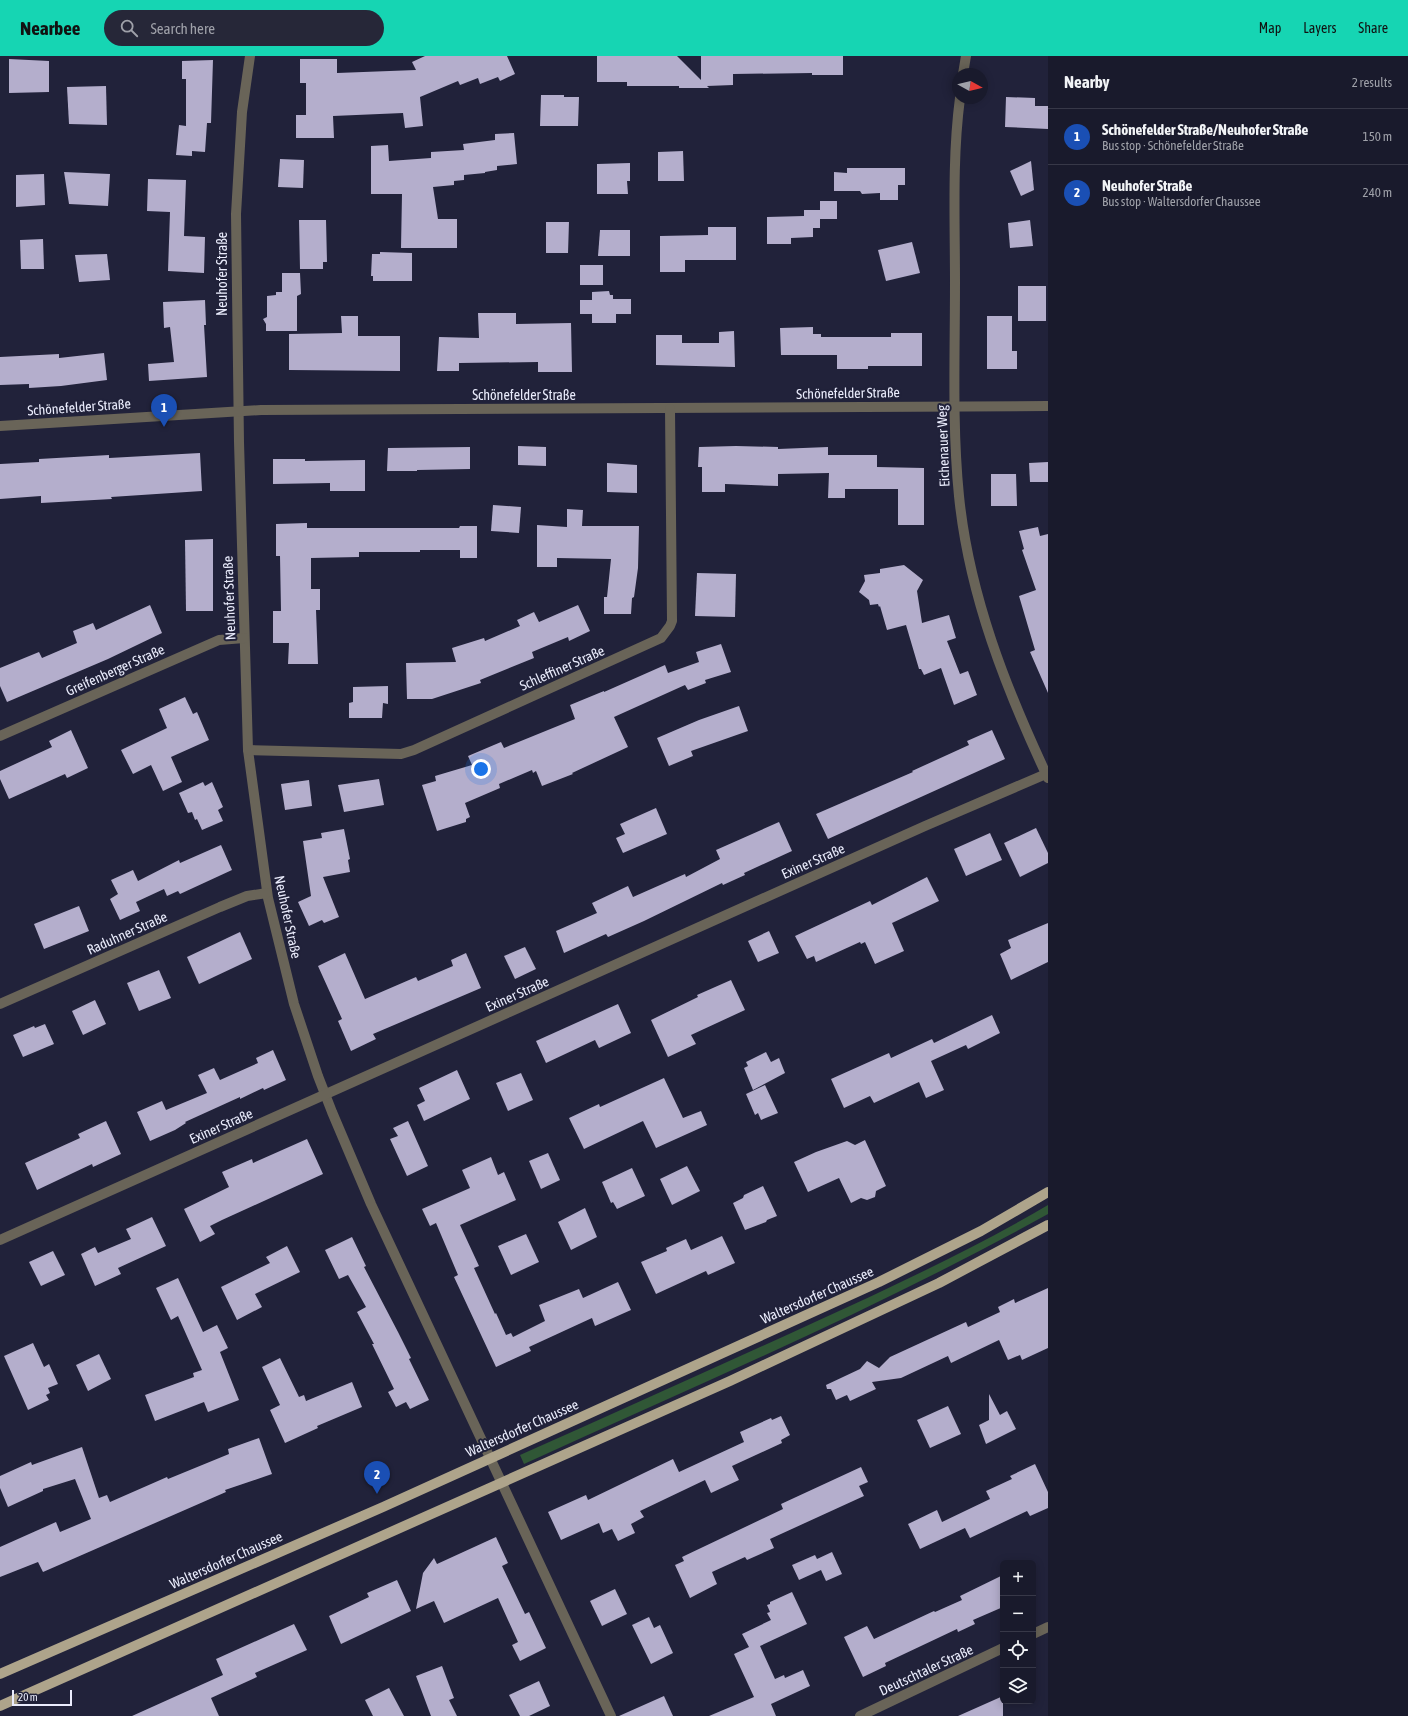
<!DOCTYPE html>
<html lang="en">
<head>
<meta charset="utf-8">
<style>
  body { margin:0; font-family:"Asap Condensed",sans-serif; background:#262738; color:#f1f3f6 }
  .controls { position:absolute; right:12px; bottom:12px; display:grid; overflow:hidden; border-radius:6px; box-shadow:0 2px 10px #0003 }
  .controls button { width:36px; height:36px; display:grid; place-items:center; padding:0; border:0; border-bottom:1px solid #373848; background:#191a2c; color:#f1f3f6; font:20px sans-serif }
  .compass { position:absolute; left:952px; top:12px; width:36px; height:36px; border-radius:50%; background:#191a2c; box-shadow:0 2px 10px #0003; rotate:98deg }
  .scale { position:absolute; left:12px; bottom:10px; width:60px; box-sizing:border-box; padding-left:4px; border:2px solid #eaecfc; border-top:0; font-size:11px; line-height:14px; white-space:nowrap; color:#eaecfc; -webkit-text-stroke:3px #21223a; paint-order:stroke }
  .you { position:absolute; left:481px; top:713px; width:14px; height:14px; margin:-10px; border:3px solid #fff; border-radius:50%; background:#1a73e8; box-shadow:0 0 0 6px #1a73e833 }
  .badge { display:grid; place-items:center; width:26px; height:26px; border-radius:50%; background:#16d5b3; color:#fff; font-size:13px; font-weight:700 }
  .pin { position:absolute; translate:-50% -33px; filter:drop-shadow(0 1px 2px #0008) }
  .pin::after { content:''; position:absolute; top:21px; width:14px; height:12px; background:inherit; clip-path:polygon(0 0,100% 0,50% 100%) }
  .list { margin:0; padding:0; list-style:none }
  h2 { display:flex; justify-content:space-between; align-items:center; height:52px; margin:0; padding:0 16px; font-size:17px }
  h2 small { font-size:13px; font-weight:400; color:#9fa1a9 }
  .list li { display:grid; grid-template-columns:26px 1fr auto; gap:12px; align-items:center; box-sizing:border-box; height:56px; padding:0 16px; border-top:1px solid #373848 }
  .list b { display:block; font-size:15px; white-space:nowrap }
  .list p { margin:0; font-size:13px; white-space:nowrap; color:#9fa1a9 }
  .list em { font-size:13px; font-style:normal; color:#9fa1a9 }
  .icon { flex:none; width:22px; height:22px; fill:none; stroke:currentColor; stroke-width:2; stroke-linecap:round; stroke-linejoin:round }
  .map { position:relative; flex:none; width:1048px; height:1660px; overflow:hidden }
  header { display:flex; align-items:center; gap:24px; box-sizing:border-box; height:56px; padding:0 20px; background:#16d5b3; color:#111 }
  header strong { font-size:19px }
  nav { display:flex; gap:22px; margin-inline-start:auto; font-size:14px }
  .search { width:280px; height:36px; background:#262738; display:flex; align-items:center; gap:10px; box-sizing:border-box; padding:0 14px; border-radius:22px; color:#9fa1a9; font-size:15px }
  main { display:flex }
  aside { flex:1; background:#191a2c }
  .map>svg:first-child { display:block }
  .green { fill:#305736 }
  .building { fill:#b4aecc }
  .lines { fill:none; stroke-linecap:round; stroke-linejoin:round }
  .minor { stroke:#696458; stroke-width:10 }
  .major { stroke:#aea48b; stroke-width:10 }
  .labels { text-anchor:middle; stroke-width:4; stroke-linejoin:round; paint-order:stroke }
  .street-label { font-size:14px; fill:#eaecfc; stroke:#21223a }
</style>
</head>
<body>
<header>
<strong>Nearbee</strong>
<div class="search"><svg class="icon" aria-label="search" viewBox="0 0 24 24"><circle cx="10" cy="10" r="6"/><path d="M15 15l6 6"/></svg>Search here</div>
<nav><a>Map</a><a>Layers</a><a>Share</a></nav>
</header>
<main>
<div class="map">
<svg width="1048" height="1660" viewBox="0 0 1048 1660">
  <rect width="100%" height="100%" fill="#21223a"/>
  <path class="green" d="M1048,1149V1158C879,1252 700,1328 524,1408L520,1399C619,1355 717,1311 815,1266C894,1230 973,1193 1048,1149Z"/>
  <g class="building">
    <path d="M425,0H507L515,18L500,25L498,21L480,28L478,22L460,29L458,25L420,41L423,70L405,72L403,57L333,60L334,82H296V59H306V27H300V3H337V17L416,14L412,6Z"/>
    <path d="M597,0H677L701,24V0H843V19H812V17L733,18V29L707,30L709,32H679V30H627V26H597Z"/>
    <path d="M9,3L49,5V36L9,37Z"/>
    <path d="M213,4L211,67H207L205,96L192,95V100L176,99L179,69L186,70V23H182V5Z"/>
    <path d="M106,30L107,69L69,68L67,31Z"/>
    <path d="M541,39H564V41H579L578,70H540Z"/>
    <path d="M1006,41L1035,42V50H1048V73L1005,71Z"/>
    <path d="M514,77L517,108L497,110V114L485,116V117L464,119V124L454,125V129L433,131L438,163H457V192H401L402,138H371V90L388,89L389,105L431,102V96L464,94L463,88L495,84V78Z"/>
    <path d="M683,95L684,125H658V96Z"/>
    <path d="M280,103L304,104L303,132L278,131Z"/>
    <path d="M1031,105L1034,134L1021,140L1010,115Z"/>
    <path d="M630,107V125H627L628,138H597V108Z"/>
    <path d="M847,112H905V129H898V144H880V137L862,138L860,135H834V116L847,117Z"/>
    <path d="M64,116L110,118L108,150L69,148Z"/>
    <path d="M44,118L45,149L16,151V119Z"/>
    <path d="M148,123L186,124L184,180L205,181L204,217L168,215L170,156L147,155Z"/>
    <path d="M820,145H837V163H820V172H813V181L791,182V188H767V161L804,160V154H820Z"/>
    <path d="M299,164H326L327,206H323V213H300Z"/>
    <path d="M1030,164L1033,190L1010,192L1008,167Z"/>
    <path d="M546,166H569L568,197H546Z"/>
    <path d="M708,171H736V204H685V216H660V180L708,179Z"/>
    <path d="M600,174H630V200H598Z"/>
    <path d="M43,183L44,213H21L20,184Z"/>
    <path d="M912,186L920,217L886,225L878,194Z"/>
    <path d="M380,196L412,197V225H373V220H371L372,198H380Z"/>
    <path d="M107,198L110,224L79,226L75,199Z"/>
    <rect x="580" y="209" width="23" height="20"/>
    <path d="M282,217H300L301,238L297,240V275H266V268L263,263L267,261V240L276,239V236H282Z"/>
    <rect x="1018" y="230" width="28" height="35"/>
    <path d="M609,235L610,239H613V243H631V258H616V267H592V258H580V244H592V236Z"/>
    <path d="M205,244L206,269H204L207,321L149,325L148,308L174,306L170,271L164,272L163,246Z"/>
    <path d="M478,257H516V268L571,267L572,316H538V306L459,307V315H437L439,281L479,282Z"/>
    <path d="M341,260H358V280H400V315L289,314V278L342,277Z"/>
    <path d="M987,260H1012V295H1017V313H987Z"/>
    <path d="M813,271V278H821V281H891V277H922V310H868V313H837V299H781L780,272Z"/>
    <path d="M734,275L735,311L656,309V279H682V287H719V276Z"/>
    <path d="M104,297L107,324L61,330L29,332V328L0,329V301L59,298V302Z"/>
    <path d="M518,390L546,391V410L518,409Z"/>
    <path d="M736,390L778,391V393L828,391V399H877V411L924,412V469H898V433H845V442H828L829,417L778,418V430L725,428V436H702V411H698L699,391Z"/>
    <path d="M470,391V413L417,414V415H387L388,392Z"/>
    <path d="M200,397L202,435L111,441L112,443L41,447V440L0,443V408L39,406V403L109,399V402Z"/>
    <path d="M273,403H305V405L365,404V435H330V427L273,428Z"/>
    <path d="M1048,406V426H1030L1029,407Z"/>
    <path d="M607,407L637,409V437L607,436Z"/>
    <path d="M991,418H1016L1017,450H991Z"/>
    <path d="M493,449L521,451L519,477L491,475Z"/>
    <path d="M567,453L583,454L582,470H639L638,512L634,541L632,542L631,558H604V541H607L611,503L557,502V511H537V469L567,471Z"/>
    <path d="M307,467V472H459L460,470H477V502H460V494H420V496H359V501L311,502V533H320V554H316L318,608H288L289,587H273V555H281L280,500H276V468Z"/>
    <path d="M1038,471L1040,480L1048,478V637L1030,596L1035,594L1019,540L1036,534L1022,494L1024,493L1019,475Z"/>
    <path d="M213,483V555H186L185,484Z"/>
    <path d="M904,509L923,524L917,535L922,567L949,559L956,582L947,585L960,618L968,615L977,639L954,649L941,612L924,619L921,613H919L906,569L887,574L880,550L879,551L878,548L870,549L869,544L859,536L865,525L864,519L880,517V513Z"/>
    <path d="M697,517L736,518L735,561L695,560Z"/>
    <path d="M150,549L162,577L108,603L7,646L0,630V612L39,596L42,602L77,587L73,575L93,567L96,574Z"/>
    <path d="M578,549L590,575L569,585L568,581L532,596L534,602L480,624L481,627L432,643H407L406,607L456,606L452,592L484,582L485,585L520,570L517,564L534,556L539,566Z"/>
    <path d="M721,588L731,616L705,624L706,627L688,634L685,629L614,661L628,691L572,717L573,718L542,730L536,715L533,717L532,714L499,728L500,732L465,747L470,761L466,763V766L437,775L422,729L436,725L435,720L472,709L468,700L501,686L504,692L575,663L570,649L604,635V636L665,609L668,617L699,606L696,596Z"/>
    <path d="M388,630V648L383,647L382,662H349V647L353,646V631Z"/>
    <path d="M185,641L193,658L197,656L209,684L171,701L182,726L163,735L151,709L133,718L121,694L167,672L159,653Z"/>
    <path d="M739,650L748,675L691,695L693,700L669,710L657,682L699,664Z"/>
    <path d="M71,674L88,712L67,722L65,718L9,743L0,723V715L52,691L49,685Z"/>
    <path d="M992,674L1005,703L828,783L816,758L913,716L912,715L969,689L967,685Z"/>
    <path d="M379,723L384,749L344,756L338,729Z"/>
    <path d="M309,724L312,750L285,754L281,728Z"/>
    <path d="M203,726L205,730L212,726L223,751L218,754L223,765L202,774L197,763L195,764L192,756L188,757L179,737Z"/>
    <path d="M656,752L667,778L623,797L616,782L625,778L620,768Z"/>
    <path d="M779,766L792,795L744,817L745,819L723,829L722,827L644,865L608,881L606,878L564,897L556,875L597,857L592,847L628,830L633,841L685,818L686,821L720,803L716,794Z"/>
    <path d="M1036,772L1048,797V807L1020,821L1004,787Z"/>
    <path d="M344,773L350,803L348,804L350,816L323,821L339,861L324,867L322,864L309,870L298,846L311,840L303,785L322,782L321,777Z"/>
    <path d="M990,777L1002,804L966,820L954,793Z"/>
    <path d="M221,789L232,814L180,838L178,835L167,840L164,833L136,846L140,855L120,864L110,843L118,838L111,824L133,814L138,825L179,804L180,807Z"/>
    <path d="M927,821L939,845L892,867L904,895L875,908L865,886L861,888L860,886L816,906L814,900L807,903L795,880L870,845L872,849Z"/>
    <path d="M79,850L89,875L44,893L34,868Z"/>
    <path d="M1048,867V906L1011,924L1000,898L1011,892L1008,884Z"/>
    <path d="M769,875L779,897L758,906L748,885Z"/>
    <path d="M240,876L252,903L199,928L187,901Z"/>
    <path d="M525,891L536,913L515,923L504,900Z"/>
    <path d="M345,897L365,943L416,921L418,925L453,910L451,904L466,897L481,932L373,978L376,983L351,995L338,965L342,963L318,910Z"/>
    <path d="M159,914L171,942L139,955L127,927Z"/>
    <path d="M731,924L745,954L691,979L696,988L668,1001L651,964L698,941L697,939Z"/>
    <path d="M95,944L106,968L83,979L72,955Z"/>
    <path d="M618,948L631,977L599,992L595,984L546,1007L536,985Z"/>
    <path d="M992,959L1000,977L968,993L966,989L931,1005L944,1034L926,1042L919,1026L874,1047L870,1040L844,1052L831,1023L889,997L891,1002L932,983L934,987Z"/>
    <path d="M45,968L54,988L23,1001L13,979L34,970L35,972Z"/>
    <path d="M273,994L286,1024L264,1034L263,1032L240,1043V1041L185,1066L186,1067L175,1074L150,1085L137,1056L162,1045L166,1054L207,1037L198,1019L214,1012L220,1024L258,1007L256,1002Z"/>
    <path d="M766,996L771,1006L779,1002L785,1017L753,1034L744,1012L748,1010L746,1006Z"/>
    <path d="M457,1014L470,1043L424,1065L417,1049L425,1045L419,1032Z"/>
    <path d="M521,1017L533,1044L508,1055L496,1027Z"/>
    <path d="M664,1022L683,1062L701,1055L707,1069L656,1092L643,1065L584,1093L569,1062L599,1048L600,1051Z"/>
    <path d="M765,1029L778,1057L761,1064L758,1057L755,1059L746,1038Z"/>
    <path d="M106,1065L121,1098L93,1111L92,1108L37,1134L25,1107L80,1082L78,1078Z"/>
    <path d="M408,1065L428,1110L407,1120L390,1083L398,1080L393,1072Z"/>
    <path d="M307,1083L323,1118L222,1164L210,1170L215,1178L200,1186L184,1153L229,1131L222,1116L252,1103L253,1107Z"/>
    <path d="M865,1084L886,1130L876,1135L875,1141L867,1144L861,1142L851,1147L839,1122L808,1136L794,1106L816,1096L847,1085L855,1089Z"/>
    <path d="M548,1097L560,1124L541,1133L529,1105Z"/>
    <path d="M491,1101L498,1119L504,1116L516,1144L460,1169L479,1210L474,1212L495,1258L496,1257L506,1279L511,1277L513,1281L545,1265L539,1249L579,1233L583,1242L618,1226L631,1254L595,1270L592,1262L529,1291L531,1295L496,1311L454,1221L458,1219L436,1167L430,1170L422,1153L470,1132L462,1114Z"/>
    <path d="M687,1110L700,1135L672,1149L660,1123Z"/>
    <path d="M632,1112L645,1140L617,1153L613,1146L611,1147L602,1126Z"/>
    <path d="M763,1130L777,1160L767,1164L766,1166L745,1174L733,1147L743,1142L744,1139Z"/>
    <path d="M585,1152L597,1181L571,1194L558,1166Z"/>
    <path d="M152,1161L166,1190L118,1212L121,1218L95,1230L81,1198L95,1191L98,1197L131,1183L126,1173Z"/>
    <path d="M526,1178L539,1206L511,1219L498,1190Z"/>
    <path d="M722,1180L735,1207L708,1219L706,1215L656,1238L641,1206L667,1195L666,1192L686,1183L691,1194Z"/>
    <path d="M352,1181L366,1210L364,1211L398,1276L411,1302L409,1303L429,1344L410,1353L406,1346L396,1351L388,1336L394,1333L372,1288H374L357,1256L366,1251L348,1219L339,1223L325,1194Z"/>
    <path d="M287,1190L300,1216L255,1238L262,1251L237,1264L221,1231L270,1207L266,1201Z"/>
    <path d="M53,1195L65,1219L41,1230L29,1206Z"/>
    <path d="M178,1222L203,1276L217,1269L228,1292L220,1296L239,1344L208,1356L204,1346L155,1365L145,1339L194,1321L193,1317L202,1314L178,1260L171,1264L156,1232Z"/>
    <path d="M1048,1232V1292L1022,1304L1020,1299L1008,1304L999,1284L951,1307L948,1300L901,1322L872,1326L876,1333L850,1345L847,1339L836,1344L831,1333H827L826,1329L860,1313L867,1305L879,1312L890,1301L966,1266L968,1271L1000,1256L998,1251L1014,1243L1015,1247Z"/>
    <path d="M33,1287L44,1311L49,1308L58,1328L48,1332L50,1337L46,1339L49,1344L28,1354L4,1300Z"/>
    <path d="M99,1298L111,1323L88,1335L76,1309Z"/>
    <path d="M280,1302L299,1341L304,1339L306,1345L352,1326L362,1351L317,1370L318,1372L285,1387L270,1354L280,1349L262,1311Z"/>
    <path d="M989,1338L1000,1359L1007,1355L1016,1373L986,1388L979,1369L989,1364Z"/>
    <path d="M948,1350L961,1378L930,1392L917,1364Z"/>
    <path d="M781,1360L790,1379L781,1384L782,1387L732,1410L739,1424L711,1437L705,1424L640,1455L644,1461L631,1468L635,1477L618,1485L612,1473L603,1477L599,1467L561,1484L548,1456L586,1439L588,1444L673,1403L679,1416L744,1386L740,1376L771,1362L772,1364Z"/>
    <path d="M259,1382L272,1418L225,1434L226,1436L43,1516L38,1506L0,1521V1491L56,1466L60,1476L91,1463L75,1423L43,1433V1435L8,1451L0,1432V1420L31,1406L32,1409L82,1391L99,1442L107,1439L110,1446L167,1421L168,1423L229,1398L228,1393Z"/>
    <path d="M1035,1408L1048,1436V1452L1030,1460L1027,1455L970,1482L965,1472L920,1493L908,1468L937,1454L942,1466L990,1443L986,1435L1012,1423L1010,1420Z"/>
    <path d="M861,1411L868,1426L859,1430L864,1440L770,1483L774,1492L747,1504L745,1501L712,1516L717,1528L690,1542L675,1509L684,1505L682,1501L783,1453L781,1448Z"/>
    <path d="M496,1481L508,1507L502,1510L525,1558L529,1556L546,1592L520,1605L512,1589L518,1586L498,1542L444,1567L434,1545L416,1553L423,1517L434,1502L437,1508Z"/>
    <path d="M832,1496L842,1518L826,1525L821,1514L799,1524L792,1509L815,1499L817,1503Z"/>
    <path d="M1003,1519V1551L973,1564L975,1568L958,1576L957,1573L885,1607L886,1610L863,1621L844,1581L867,1570L874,1583L934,1555L935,1556L962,1544L960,1540Z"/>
    <path d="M397,1524L411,1555L341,1588L329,1560L369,1541L367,1537Z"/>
    <path d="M615,1533L627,1558L602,1570L590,1545Z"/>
    <path d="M792,1536L807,1568L760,1590L775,1623L784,1619L785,1622L803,1614L810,1630L771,1648L776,1660H709L754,1641L734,1598L749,1591L742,1578L771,1564L767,1557L770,1556L767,1549L770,1548V1546Z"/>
    <path d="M649,1561L654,1572L660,1569L673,1597L651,1608L632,1569Z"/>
    <path d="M294,1568L307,1594L255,1617L257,1621L211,1642L219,1660H132L223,1619L216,1603Z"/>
    <path d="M442,1610L454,1642L449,1644L457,1660H431L416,1620Z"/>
    <path d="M539,1625L550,1650L529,1660H520L509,1639Z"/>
    <path d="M389,1632L404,1660H373L365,1644Z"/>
    <path d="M664,1640L673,1660H619Z"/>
    <path d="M1003,1640V1660H958Z"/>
  </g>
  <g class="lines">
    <g class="minor">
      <path d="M250,0L242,56L236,158L239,386L248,694L268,842L294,948L318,1020L332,1056L371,1148L611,1660"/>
      <path d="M963,18L966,0"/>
      <path d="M960,42C952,103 955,166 955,227C955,298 952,370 959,440C969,539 1006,633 1048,722"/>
      <path d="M0,370L261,354L1048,350"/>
      <path d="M0,680L219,584L244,582"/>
      <path d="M248,694L401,698L414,694L661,582L670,570L672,565L670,353"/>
      <path d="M0,948L220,851L247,840L267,837"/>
      <path d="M0,1184L925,770L1046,718"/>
      <path d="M1033,1578L1048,1571"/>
      <path d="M860,1660L1003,1592"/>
    </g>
    <g class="major">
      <path d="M0,1618L383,1451L879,1226L981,1175L1048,1136"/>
      <path d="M0,1650L730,1325L939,1227L1048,1169"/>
    </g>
  </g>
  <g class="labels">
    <g class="street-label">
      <text transform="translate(222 218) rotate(-90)" y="5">Neuhofer Straße</text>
      <text transform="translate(848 337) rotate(-1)" y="5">Schönefelder Straße</text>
      <text x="524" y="344">Schönefelder Straße</text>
      <text transform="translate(79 351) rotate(-4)" y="5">Schönefelder Straße</text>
      <text transform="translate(943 390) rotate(-92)" y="5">Eichenauer Weg</text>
      <text transform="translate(229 542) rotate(-92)" y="5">Neuhofer Straße</text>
      <text transform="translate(562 612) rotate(-24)" y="5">Schleffiner Straße</text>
      <text transform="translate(115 614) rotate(-24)" y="5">Greifenberger Straße</text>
      <text transform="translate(813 805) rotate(-24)" y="5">Exiner Straße</text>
      <text transform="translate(288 861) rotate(78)" y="5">Neuhofer Straße</text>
      <text transform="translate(127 877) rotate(-24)" y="5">Raduhner Straße</text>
      <text transform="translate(517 938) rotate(-24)" y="5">Exiner Straße</text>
      <text transform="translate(221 1070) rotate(-24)" y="5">Exiner Straße</text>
      <text transform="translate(817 1239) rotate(-24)" y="5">Waltersdorfer Chaussee</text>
      <text transform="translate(522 1372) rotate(-24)" y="5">Waltersdorfer Chaussee</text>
      <text transform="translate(226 1504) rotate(-24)" y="5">Waltersdorfer Chaussee</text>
      <text transform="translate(926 1614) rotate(-25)" y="5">Deutschtaler Straße</text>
    </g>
  </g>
</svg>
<div class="controls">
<button>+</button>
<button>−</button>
<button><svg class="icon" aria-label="locate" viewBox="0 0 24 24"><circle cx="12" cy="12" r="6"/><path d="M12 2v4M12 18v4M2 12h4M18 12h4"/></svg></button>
<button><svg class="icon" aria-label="layers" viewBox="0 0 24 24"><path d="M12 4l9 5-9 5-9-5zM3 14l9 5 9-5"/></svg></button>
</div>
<svg class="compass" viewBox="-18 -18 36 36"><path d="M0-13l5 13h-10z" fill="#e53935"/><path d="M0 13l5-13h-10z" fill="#9fa1a9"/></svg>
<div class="scale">20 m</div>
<div class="you"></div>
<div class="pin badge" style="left:164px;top:371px;background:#1a4fb4">1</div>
<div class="pin badge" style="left:377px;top:1438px;background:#1a4fb4">2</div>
</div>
<aside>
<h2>Nearby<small>2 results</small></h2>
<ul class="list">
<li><span class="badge" style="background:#1a4fb4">1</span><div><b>Schönefelder Straße/Neuhofer Straße</b><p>Bus stop · Schönefelder Straße</p></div><em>150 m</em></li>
<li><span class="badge" style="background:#1a4fb4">2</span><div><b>Neuhofer Straße</b><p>Bus stop · Waltersdorfer Chaussee</p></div><em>240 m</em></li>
</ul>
</aside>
</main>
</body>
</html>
